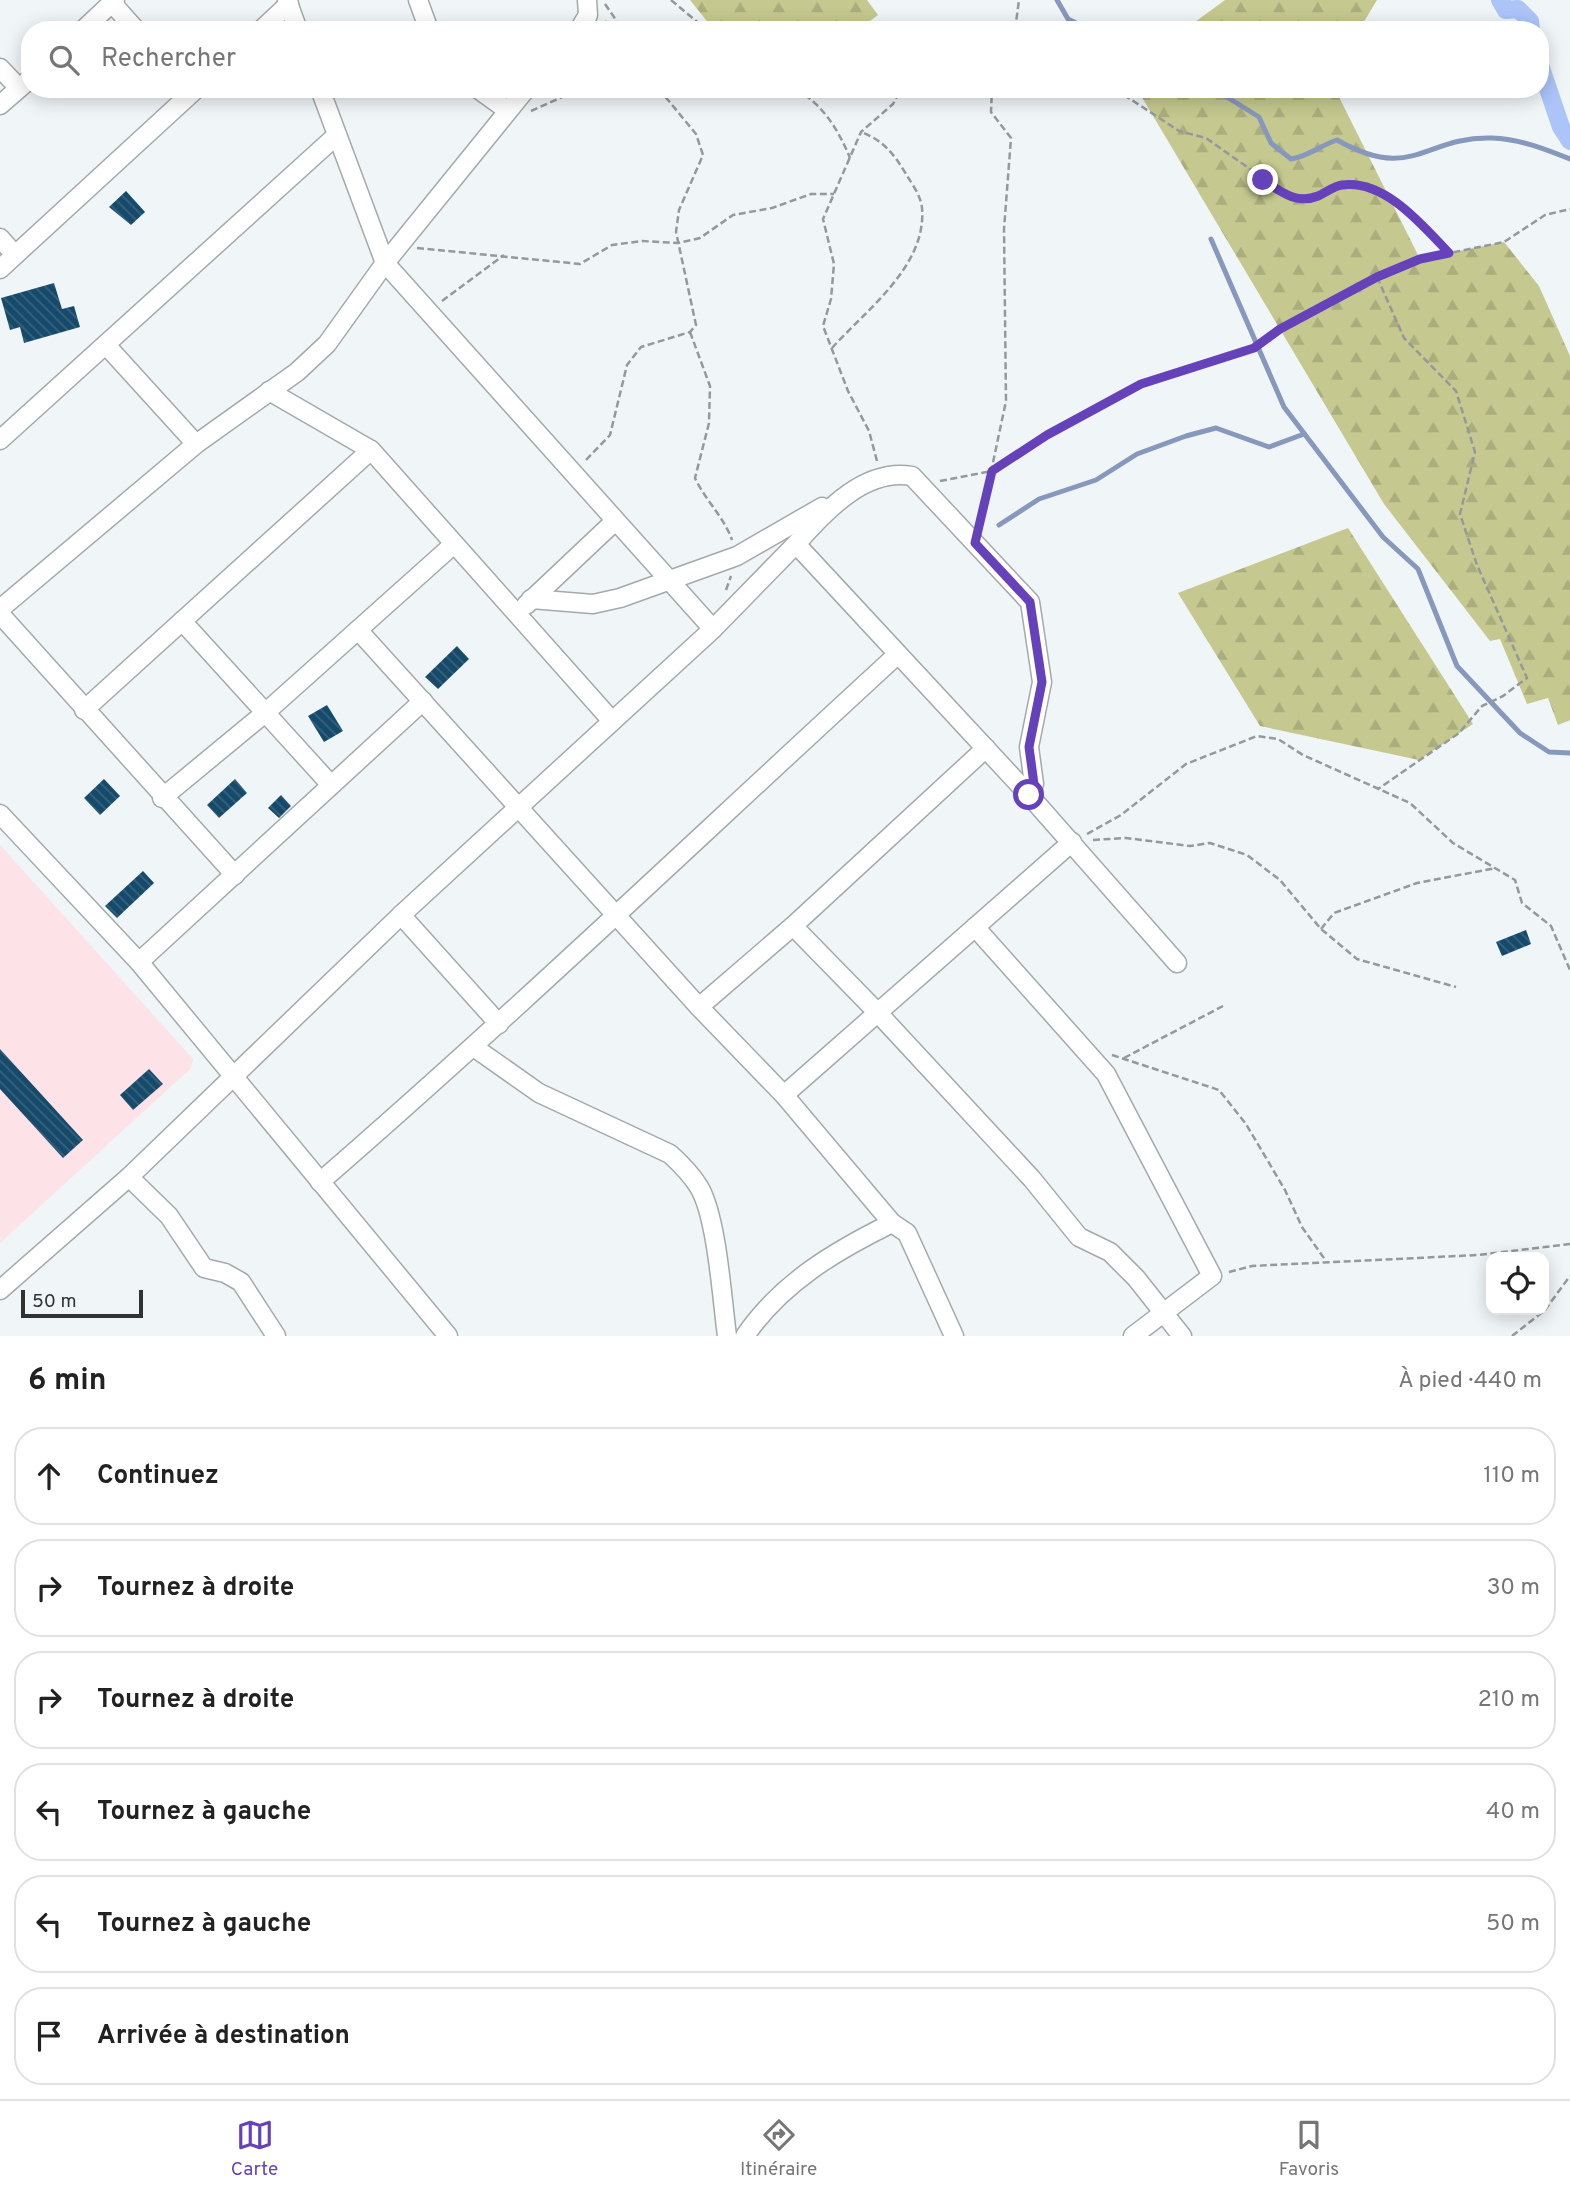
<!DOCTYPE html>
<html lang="fr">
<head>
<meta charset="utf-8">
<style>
  body { margin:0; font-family:Overpass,sans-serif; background:#f6f6f6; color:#222 }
  .controls { position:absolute; right:21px; bottom:21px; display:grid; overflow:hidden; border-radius:14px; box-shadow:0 4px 18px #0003 }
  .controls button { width:63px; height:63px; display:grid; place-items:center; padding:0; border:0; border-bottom:2px solid #e0e0e0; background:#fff; color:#222; font:35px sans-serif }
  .scale { position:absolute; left:21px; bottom:18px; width:122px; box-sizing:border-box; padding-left:7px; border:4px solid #303233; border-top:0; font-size:19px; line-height:24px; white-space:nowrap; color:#303233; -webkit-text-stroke:5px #f0f5f8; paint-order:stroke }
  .stop { position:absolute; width:21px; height:21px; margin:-16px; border:5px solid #6642ba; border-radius:50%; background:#fff }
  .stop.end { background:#6642ba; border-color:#fff; box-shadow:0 2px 7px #0008 }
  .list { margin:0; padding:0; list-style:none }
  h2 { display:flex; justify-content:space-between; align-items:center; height:91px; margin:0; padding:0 28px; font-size:30px }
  h2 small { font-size:23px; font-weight:400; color:#767676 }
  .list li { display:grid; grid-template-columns:46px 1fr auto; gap:21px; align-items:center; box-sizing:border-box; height:98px; margin:0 14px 14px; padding:0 14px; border:2px solid #e0e0e0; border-radius:28px }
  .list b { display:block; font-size:26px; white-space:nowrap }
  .list em { font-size:23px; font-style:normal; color:#767676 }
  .icon { flex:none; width:38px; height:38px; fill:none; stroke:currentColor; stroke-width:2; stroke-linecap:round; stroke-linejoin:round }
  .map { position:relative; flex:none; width:1570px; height:1336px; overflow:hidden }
  .search { position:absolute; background:#fff; box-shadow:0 4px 18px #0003; left:21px; right:21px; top:21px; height:77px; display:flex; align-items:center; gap:18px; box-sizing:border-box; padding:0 24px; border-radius:28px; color:#767676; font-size:26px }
  .sheet { height:763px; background:#fff }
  nav { display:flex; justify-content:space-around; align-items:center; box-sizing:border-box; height:98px; border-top:2px solid #e0e0e0; background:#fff; font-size:19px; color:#767676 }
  nav a { display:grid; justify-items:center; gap:4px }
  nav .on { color:#6642ba }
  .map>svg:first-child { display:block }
  .education { fill:#fde2e7 }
  .forest { fill:url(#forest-firs) }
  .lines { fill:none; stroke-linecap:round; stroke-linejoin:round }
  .stream { stroke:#8798bd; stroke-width:5 }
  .canal { stroke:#acc4f8; stroke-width:18 }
  .building { fill:url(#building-back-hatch) }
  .street-casing { stroke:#a4a9ac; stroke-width:21 }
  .path { stroke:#95999b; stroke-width:2.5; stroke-dasharray:7 3.5; stroke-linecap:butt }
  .street { stroke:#fff; stroke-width:18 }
  .route { stroke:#6642ba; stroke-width:9 }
</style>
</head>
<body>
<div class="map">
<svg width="1570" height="1336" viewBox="0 0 1570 1336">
  <defs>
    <pattern id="forest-firs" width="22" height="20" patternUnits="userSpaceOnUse" patternTransform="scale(1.75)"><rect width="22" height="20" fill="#c5c98f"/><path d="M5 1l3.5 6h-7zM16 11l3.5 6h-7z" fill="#aaad7c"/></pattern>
    <pattern id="building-back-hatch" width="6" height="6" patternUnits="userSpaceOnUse" patternTransform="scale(1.75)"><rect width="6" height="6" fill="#164a6b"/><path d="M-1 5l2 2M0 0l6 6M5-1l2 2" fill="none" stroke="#38627c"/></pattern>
  </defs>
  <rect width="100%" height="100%" fill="#f0f5f8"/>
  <path class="education" d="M0,845L193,1059L191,1068L0,1243Z"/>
  <g class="forest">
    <path d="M690,0H867L878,15L858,30H714Z"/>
    <path d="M1225,0H1377L1359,30H1184Z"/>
    <path d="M1137,89H1335L1420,259L1504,242L1539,286L1570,356V720L1558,725L1548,698L1527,704L1500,639L1490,641L1384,504Z"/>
    <path d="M1348,528L1473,724L1419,760L1260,726L1178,593Z"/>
  </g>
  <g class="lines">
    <g class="stream">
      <path d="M1057,0L1068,19L1090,30"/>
      <path d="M1214,89L1259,117L1271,143L1291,159C1309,156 1319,146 1337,140C1413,183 1424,136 1492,138C1520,139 1545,149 1570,159"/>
      <path d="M1211,239L1284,407L1383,537L1418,569L1457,666L1520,733L1549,752L1570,753"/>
      <path d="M999,525L1039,499L1096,480L1137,454L1186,436L1216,428L1269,447L1304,434"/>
    </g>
    <g class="canal">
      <path d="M1500,0L1506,10L1518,9L1530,21L1531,30"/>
      <path d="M1540,65L1561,127L1570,141"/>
    </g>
  </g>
  <g class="building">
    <path d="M126,191L145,212L131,225L109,207Z"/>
    <path d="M54,283L62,309L74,306L80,327L24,343L20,327L10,330L1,298Z"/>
    <path d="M457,646L469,659L438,689L425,677Z"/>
    <path d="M327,705L343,731L324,742L308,716Z"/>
    <path d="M104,779L120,796L100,815L84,798Z"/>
    <path d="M235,779L247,793L219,818L207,805Z"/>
    <path d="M281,795L291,806L279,818L268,808Z"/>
    <path d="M143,871L154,883L117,918L105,906Z"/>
    <path d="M1526,930L1531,944L1502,956L1496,942Z"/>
    <path d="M0,1049L83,1140L63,1158L0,1089Z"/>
    <path d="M149,1069L163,1084L133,1110L120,1095Z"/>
  </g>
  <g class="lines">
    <defs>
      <g id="street">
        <path d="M287,0L298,30"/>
        <path d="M418,0L429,30"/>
        <path d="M112,3L136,30"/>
        <path d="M83,30L115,0"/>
        <path d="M261,30L289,4"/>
        <path d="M579,30L588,15L587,0"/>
        <path d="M0,68L19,88"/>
        <path d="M320,89L385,263L713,629"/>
        <path d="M478,89L507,110"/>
        <path d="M0,105L30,79"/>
        <path d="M0,238L15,255"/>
        <path d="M0,269L196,89"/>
        <path d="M106,345L196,444"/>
        <path d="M269,391L371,450L612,721"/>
        <path d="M0,440L337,135"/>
        <path d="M796,544C826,511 864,468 912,476L1030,602L1042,682L1029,747L1034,784L1029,795"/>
        <path d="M531,599L593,604L620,598L737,556L822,507"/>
        <path d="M526,605L615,521"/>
        <path d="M0,609L196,444L297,372L327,344L385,263L526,89"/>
        <path d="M0,614L235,875"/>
        <path d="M182,621L331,785"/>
        <path d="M358,630L699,1007L784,1095L892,1223L907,1233L954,1336"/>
        <path d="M84,710L371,450"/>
        <path d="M162,798L265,713L454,544"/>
        <path d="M0,814L139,962L448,1336"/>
        <path d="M401,915L499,1024"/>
        <path d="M793,926L878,1013L1032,1179L1079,1237L1110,1252L1136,1278L1182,1336"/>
        <path d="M975,927L1106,1074L1212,1276L1133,1336"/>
        <path d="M139,962L423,701"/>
        <path d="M699,1007L793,926L986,748"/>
        <path d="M475,1048L539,1093L670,1154C681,1164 691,1174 699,1187C717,1217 722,1299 727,1336"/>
        <path d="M784,1095L1072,842"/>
        <path d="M129,1177L169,1216L204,1268L225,1273L241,1282L276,1336"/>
        <path d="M320,1182C517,1011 706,830 898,654"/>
        <path d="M0,1290L129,1177L401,915L713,629L796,544L1029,795L1177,963"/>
        <path d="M745,1336C781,1283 835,1251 892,1223"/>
      </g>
    </defs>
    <use href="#street" class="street-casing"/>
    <g class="path">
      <path d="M671,0L707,30"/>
      <path d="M605,4L623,30"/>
      <path d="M605,21L611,30"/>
      <path d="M979,30L989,26L995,30"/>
      <path d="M1015,30L1019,0"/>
      <path d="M796,89C823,105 838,129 850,158"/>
      <path d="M1115,89L1179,131L1206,138L1291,198H1314L1342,185L1365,187L1405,206L1449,253"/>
      <path d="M531,111L580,89"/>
      <path d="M417,248L580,264L612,245L642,241L678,243L700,238L733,215L772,208L811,194H834"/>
      <path d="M1377,277L1404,338L1456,391L1475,452L1460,514L1477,565L1527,678L1503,696L1482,706L1459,733L1378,789"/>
      <path d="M442,301L504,255"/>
      <path d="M690,332L710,386L709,423L695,478C705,500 724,517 732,540"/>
      <path d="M832,348C866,310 927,266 922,208C921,196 912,184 906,174C894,154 883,140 861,132"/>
      <path d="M586,460L610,435L627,365L641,347L690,332L696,325L676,232L679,210L703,155L696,134L659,89"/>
      <path d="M877,461L869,431L848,391L823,326L831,299L834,264L823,219L861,132L893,104L901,89"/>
      <path d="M940,481L992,471L1047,435L1141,385L1254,348L1280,329L1377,277L1420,259L1504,242L1545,215L1570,209"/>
      <path d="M980,524L1006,401L1004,229L1011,138L991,112L992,89"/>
      <path d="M726,590L731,576"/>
      <path d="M1087,834L1121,815L1186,764L1257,736L1278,739L1303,755L1410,803L1453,843L1515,880L1522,903L1551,926L1570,970"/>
      <path d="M1093,840L1126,838L1190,846L1210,843L1247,855L1280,880L1321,929L1357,959L1456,987"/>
      <path d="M1321,929L1334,913L1417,883L1496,868"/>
      <path d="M1112,1055L1219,1090L1246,1124L1285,1190L1302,1227L1326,1261"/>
      <path d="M1124,1058L1223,1006"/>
      <path d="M1229,1272L1252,1266L1478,1255L1570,1244"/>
      <path d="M1512,1336L1545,1310L1570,1276"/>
    </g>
    <use href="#street" class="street"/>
  </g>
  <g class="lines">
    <path class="route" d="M1029,795L1034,784L1029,747L1042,682L1030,602L975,543L992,471L1047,435L1141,384L1254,348L1280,329L1377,277L1420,259L1449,253C1423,226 1385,179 1342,185C1334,186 1325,193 1318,196C1296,205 1280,191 1263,180"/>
  </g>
</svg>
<div class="controls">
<button><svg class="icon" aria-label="locate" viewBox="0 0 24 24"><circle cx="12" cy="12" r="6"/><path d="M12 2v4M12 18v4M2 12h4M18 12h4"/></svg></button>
</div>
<div class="scale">50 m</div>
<div class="stop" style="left:1029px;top:795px"></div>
<div class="stop end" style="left:1263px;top:180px"></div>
<div class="search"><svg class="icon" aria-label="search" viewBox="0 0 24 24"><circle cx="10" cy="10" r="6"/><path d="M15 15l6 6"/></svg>Rechercher</div>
</div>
<section class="sheet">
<h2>6 min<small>À pied · 440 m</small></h2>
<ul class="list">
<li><svg class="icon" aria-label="ahead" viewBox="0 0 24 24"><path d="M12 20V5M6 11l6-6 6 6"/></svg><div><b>Continuez</b></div><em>110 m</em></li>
<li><svg class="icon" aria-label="right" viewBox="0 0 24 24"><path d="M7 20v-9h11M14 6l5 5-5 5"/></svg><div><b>Tournez à droite</b></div><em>30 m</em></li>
<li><svg class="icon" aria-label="right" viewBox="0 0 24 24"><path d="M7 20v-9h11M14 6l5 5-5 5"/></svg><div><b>Tournez à droite</b></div><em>210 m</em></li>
<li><svg class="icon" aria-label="left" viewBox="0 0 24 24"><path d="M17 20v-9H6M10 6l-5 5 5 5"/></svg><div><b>Tournez à gauche</b></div><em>40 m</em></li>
<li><svg class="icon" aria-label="left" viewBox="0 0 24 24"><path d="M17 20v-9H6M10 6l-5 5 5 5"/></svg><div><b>Tournez à gauche</b></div><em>50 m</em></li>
<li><svg class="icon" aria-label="arrive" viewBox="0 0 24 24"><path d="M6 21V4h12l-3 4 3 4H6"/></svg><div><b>Arrivée à destination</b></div></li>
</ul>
</section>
<nav>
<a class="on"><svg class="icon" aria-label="map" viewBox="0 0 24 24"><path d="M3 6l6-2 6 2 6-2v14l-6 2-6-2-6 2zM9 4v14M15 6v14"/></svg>Carte</a>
<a><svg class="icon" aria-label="directions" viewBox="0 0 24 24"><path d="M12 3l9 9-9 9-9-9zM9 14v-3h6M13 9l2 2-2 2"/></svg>Itinéraire</a>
<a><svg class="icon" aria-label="saved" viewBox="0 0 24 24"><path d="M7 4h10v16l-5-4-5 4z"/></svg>Favoris</a>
</nav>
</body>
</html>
